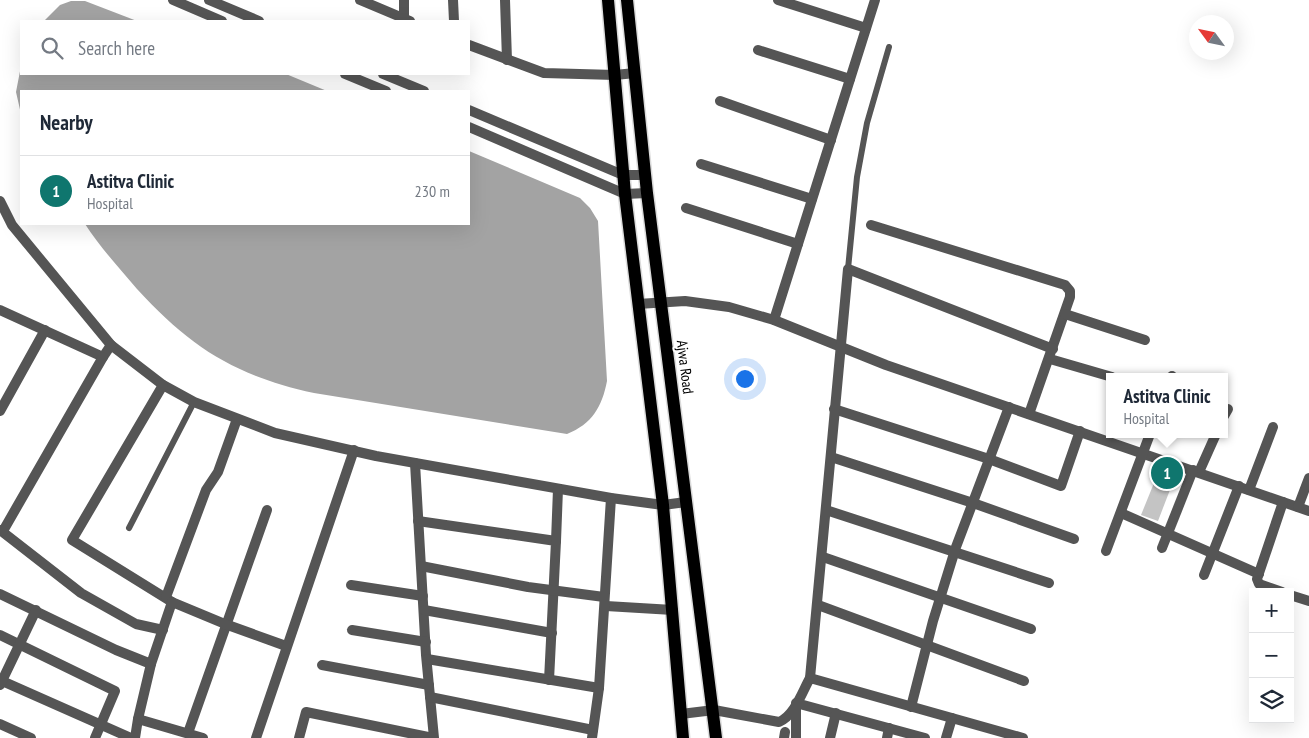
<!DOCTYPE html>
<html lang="en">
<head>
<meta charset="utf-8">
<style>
  body { margin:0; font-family:"PT Sans Narrow",sans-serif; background:#f2f2f3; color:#1f2937 }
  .controls { position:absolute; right:15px; bottom:15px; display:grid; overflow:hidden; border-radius:0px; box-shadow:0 5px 20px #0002 }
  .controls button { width:45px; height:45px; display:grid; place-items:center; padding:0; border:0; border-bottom:1px solid #e0e1e3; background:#fff; color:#1f2937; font:25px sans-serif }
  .compass { position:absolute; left:1189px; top:15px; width:45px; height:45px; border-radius:50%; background:#fff; box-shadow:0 5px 20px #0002; rotate:303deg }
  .you { position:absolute; left:744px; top:378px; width:18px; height:18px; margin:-12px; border:4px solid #fff; border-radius:50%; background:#1a73e8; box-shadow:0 0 0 8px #1a73e833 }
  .badge { display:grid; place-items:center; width:32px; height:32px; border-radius:50%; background:#0f766e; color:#fff; font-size:16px; font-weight:700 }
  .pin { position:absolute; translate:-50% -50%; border:2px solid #fff; box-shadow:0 1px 5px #0006 }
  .popup { position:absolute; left:1106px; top:373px; width:122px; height:65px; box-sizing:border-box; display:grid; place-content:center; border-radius:0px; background:#fff; filter:drop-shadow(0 1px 4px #0005); font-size:16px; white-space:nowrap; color:#747a83 }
  .popup b { font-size:19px; color:#1f2937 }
  .popup::after { content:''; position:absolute; left:50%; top:100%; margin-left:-10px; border:10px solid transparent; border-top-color:#fff }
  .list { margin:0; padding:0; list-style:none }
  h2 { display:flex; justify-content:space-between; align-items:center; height:65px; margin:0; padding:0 20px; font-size:21px }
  h2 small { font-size:16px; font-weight:400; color:#747a83 }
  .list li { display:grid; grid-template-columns:32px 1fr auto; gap:15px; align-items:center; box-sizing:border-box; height:70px; padding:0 20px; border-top:1px solid #e0e1e3 }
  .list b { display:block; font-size:19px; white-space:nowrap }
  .list p { margin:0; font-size:16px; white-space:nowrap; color:#747a83 }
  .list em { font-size:16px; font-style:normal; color:#747a83 }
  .icon { flex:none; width:28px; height:28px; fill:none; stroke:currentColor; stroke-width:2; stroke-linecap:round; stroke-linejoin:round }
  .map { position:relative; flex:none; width:1309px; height:738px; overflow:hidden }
  .search { position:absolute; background:#fff; box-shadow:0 5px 20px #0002; left:20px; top:20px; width:450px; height:55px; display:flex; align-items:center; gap:12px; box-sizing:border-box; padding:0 18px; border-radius:0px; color:#747a83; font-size:19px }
  .panel { position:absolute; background:#fff; box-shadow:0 5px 20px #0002; left:20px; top:90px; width:450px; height:135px; border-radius:0px }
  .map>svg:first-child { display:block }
  .water { fill:#a3a3a3 }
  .building { fill:#c4c4c4 }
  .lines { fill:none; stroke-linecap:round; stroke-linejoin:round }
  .primary-casing { stroke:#dbdbdb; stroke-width:15 }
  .service { stroke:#555; stroke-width:6 }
  .minor { stroke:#555; stroke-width:10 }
  .tertiary { stroke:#555; stroke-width:10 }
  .primary { stroke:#000; stroke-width:12 }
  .labels { text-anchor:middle; stroke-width:4; stroke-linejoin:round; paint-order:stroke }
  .street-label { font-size:15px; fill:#000; stroke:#fff }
</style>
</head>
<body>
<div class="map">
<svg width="1309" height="738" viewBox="0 0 1309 738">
  <rect width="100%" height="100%" fill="#fff"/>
  <g class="water">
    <path d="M71,1H85L137,21H44L60,5Z"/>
    <path d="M21,66V74H286L327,91H21V114L16,92Z"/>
    <path d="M469,151L580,198L590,208L598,221L607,381C602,407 592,424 567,434L314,393C236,376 191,348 137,289C119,268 100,247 85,224H469Z"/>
  </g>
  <path class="building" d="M1162,463L1178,469L1158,521L1141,515L1154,483L1160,485L1162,480L1156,478Z"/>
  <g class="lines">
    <defs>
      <g id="primary">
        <path d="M608,0L625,194L663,505L683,738"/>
        <path d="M627,0L647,193L716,738"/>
      </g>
    </defs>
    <use href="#primary" class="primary-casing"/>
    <g class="service">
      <path d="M848,269L857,177L867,123L889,47"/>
      <path d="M129,528L194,402"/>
    </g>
    <g class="minor">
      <path d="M360,0L410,21"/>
      <path d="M404,0V19"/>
      <path d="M453,0L454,21"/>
      <path d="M505,0L507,60"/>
      <path d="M778,0L866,28"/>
      <path d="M469,45L544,73L615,75L635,73"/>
      <path d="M758,50L850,79"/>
      <path d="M720,101L831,140"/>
      <path d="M701,164L812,199"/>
      <path d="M0,201L12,225L111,345L163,385L194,402L275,433L376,456L611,498L663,505L686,502"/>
      <path d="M686,208L798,244"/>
      <path d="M871,225L1065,285L1070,291V297L1029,414"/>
      <path d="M638,304L685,301L729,307L774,320L886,365L1309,511"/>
      <path d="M0,310L103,357L111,345"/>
      <path d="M1065,314L1145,340"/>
      <path d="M774,320L875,0"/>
      <path d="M1050,359L1112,377"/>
      <path d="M1172,377V376"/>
      <path d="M163,385L72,540L172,602"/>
      <path d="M834,409L989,459L1061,486L1080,431"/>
      <path d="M0,411L45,330"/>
      <path d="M1224,416L1228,409"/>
      <path d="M831,457L973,503L1074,539"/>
      <path d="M415,463L426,655L434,738"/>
      <path d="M1199,472L1216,434"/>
      <path d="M1249,490L1273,427"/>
      <path d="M1298,507L1309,478"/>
      <path d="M826,510L1049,583"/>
      <path d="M1121,513L1259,574"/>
      <path d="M418,521L556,541L549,680"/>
      <path d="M0,530L81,593L136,624L163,630"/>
      <path d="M3,531L103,357"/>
      <path d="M556,541L558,489"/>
      <path d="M1162,548L1193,470"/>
      <path d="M1106,551L1150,434"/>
      <path d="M823,557L1031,629"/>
      <path d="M421,566L528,587L604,597"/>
      <path d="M1204,575L1239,486"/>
      <path d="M351,585L423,596"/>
      <path d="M1282,592L1259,584L1257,579L1283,502"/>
      <path d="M0,594L116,650L151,664"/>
      <path d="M1290,595L1309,601"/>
      <path d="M166,597L206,490L218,472L237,419"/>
      <path d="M818,605L1024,681"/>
      <path d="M606,606L673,610"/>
      <path d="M424,610L552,633"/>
      <path d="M352,630L426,642"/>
      <path d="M0,635L115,691L95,738"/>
      <path d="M427,659L599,688"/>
      <path d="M322,665L429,685"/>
      <path d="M810,678L848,269L1053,349"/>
      <path d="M0,680L131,738"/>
      <path d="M0,685L36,610"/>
      <path d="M430,697L593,730"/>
      <path d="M911,707L933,621L956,547L1009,407"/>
      <path d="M681,714L714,710L779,722C795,715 802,692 810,678L1023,738"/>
      <path d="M0,724L31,738"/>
      <path d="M188,733L267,510"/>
      <path d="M135,738L138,719"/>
      <path d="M203,738L138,719L151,664L172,602L225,624L286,646"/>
      <path d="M256,738L354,450"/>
      <path d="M299,738L306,712L433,738"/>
      <path d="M592,738L599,688L611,498"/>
      <path d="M784,738L785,732"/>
      <path d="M796,738V703L925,738"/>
      <path d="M830,738L836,713"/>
      <path d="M887,738L889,728"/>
      <path d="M946,738L952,718"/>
    </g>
    <g class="tertiary">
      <path d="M173,0L222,21"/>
      <path d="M209,0L259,21"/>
      <path d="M345,74L386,91"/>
      <path d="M383,74L424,91"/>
      <path d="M469,110L623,175H645"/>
      <path d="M469,127L625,194L647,193"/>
    </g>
    <use href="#primary" class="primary"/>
  </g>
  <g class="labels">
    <g class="street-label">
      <text transform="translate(685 367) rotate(83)" y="5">Ajwa Road</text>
    </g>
  </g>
</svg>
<div class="controls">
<button>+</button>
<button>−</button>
<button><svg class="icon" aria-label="layers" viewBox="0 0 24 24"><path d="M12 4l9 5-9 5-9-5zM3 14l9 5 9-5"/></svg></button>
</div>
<svg class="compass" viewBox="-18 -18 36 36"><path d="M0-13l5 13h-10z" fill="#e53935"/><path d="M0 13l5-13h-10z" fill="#747a83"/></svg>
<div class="you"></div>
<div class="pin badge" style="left:1167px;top:473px">1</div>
<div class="popup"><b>Astitva Clinic</b>Hospital</div>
<div class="search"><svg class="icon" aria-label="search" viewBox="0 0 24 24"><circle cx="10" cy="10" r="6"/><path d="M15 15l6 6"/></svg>Search here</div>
<section class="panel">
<h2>Nearby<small></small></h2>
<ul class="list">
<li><span class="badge">1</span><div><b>Astitva Clinic</b><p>Hospital</p></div><em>230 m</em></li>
</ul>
</section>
</div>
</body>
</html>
